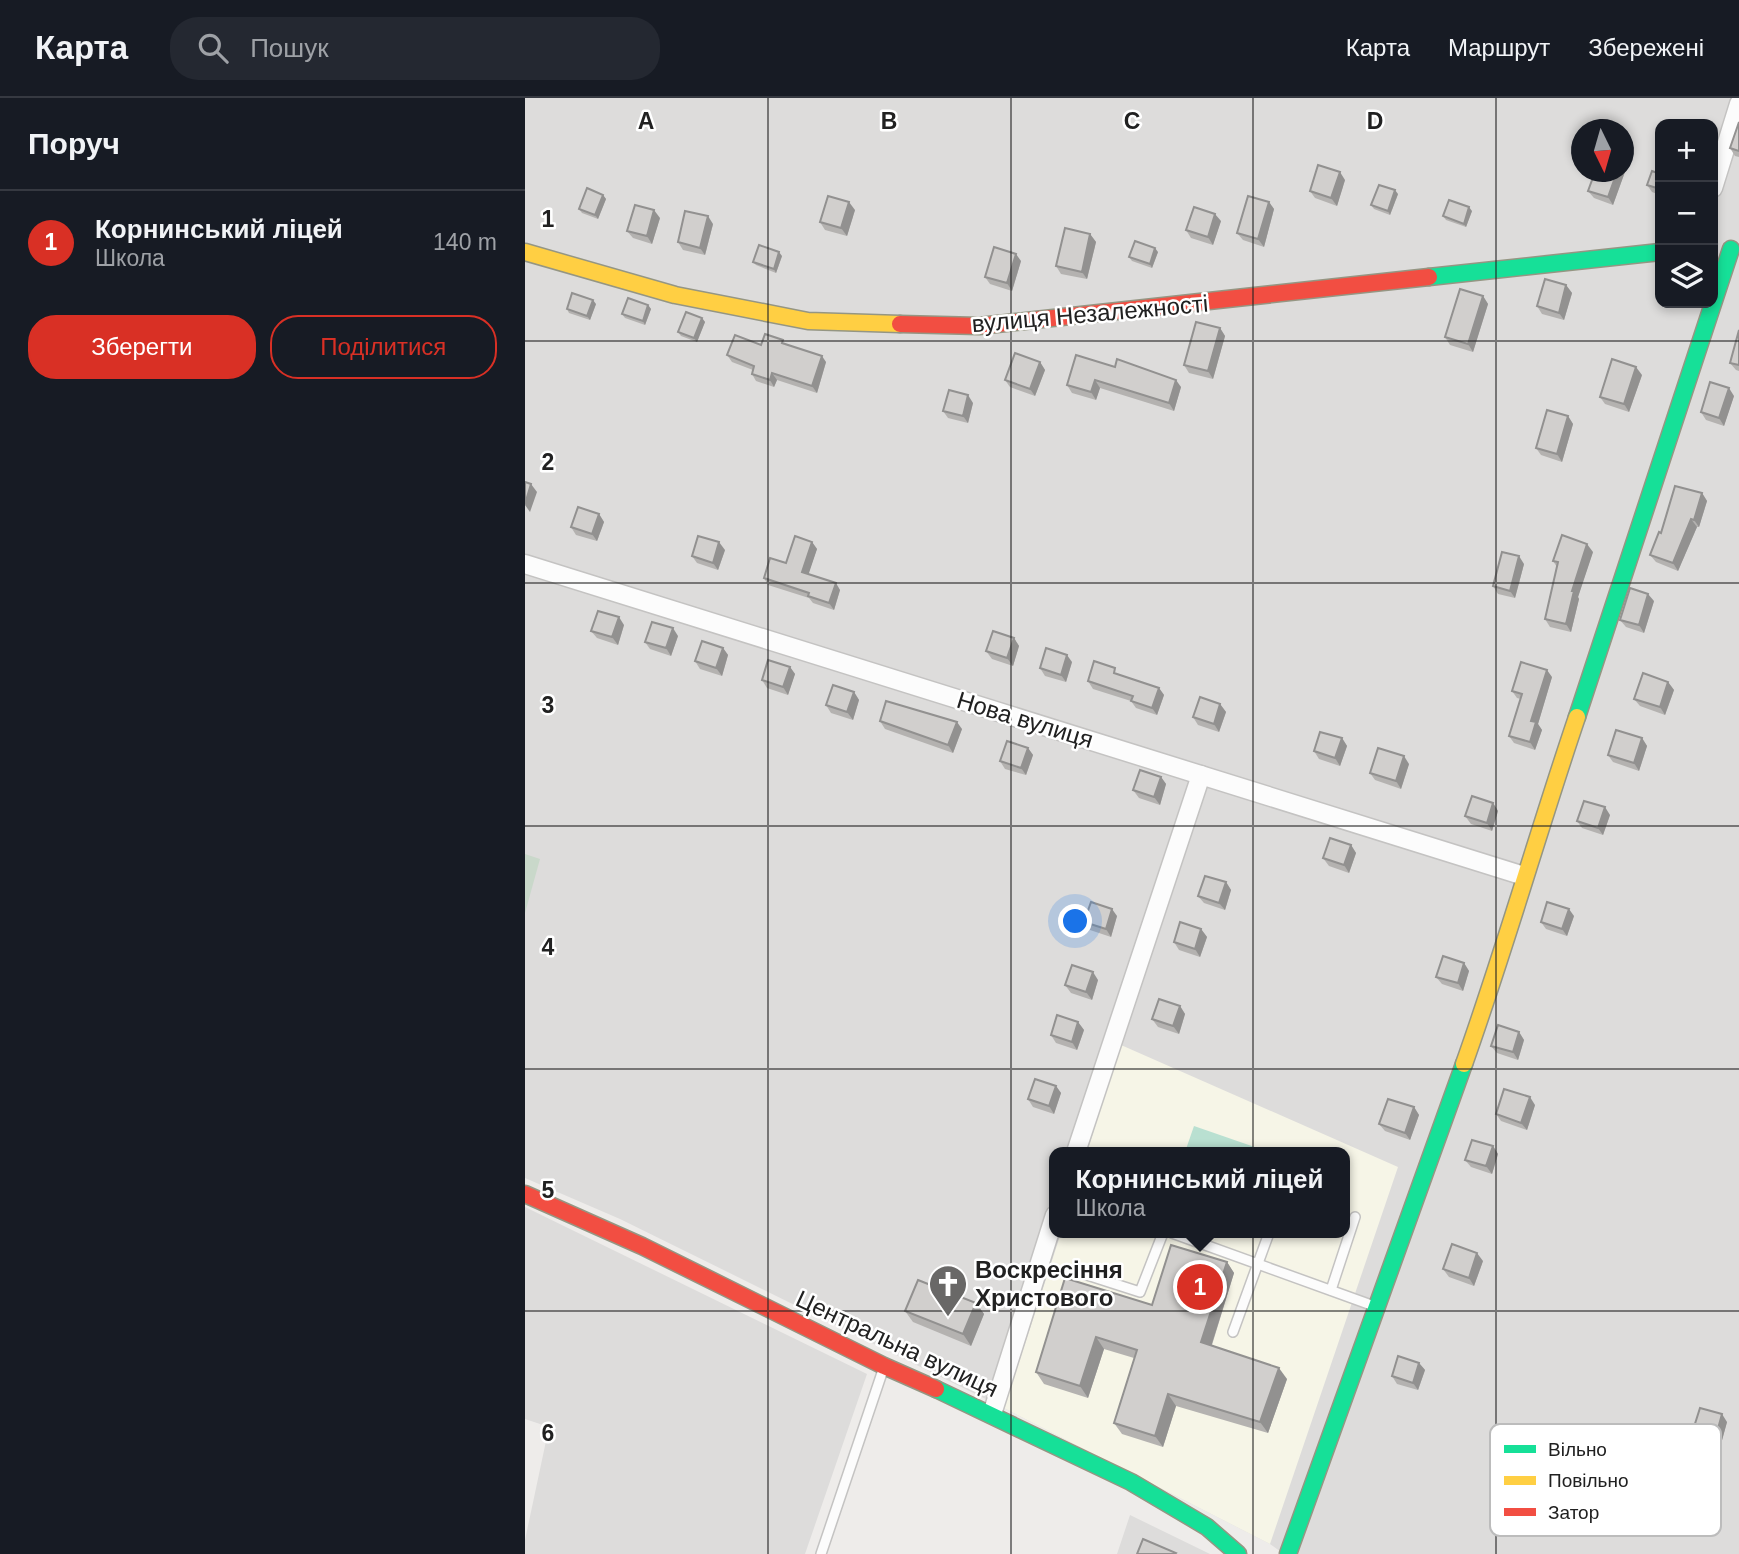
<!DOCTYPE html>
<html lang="uk">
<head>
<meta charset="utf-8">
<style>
  body { margin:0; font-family:Arial,sans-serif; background:#242831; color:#f1f3f6 }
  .controls { position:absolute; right:21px; top:21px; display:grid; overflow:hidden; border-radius:14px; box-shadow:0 4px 10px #0003 }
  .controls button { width:63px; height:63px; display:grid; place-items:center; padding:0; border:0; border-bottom:2px solid #363941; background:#171b24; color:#f1f3f6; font:35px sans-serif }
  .compass { position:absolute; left:1046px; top:21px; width:63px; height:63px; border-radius:50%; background:#171b24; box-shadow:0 4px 10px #0003; rotate:175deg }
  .you { position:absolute; left:551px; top:824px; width:24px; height:24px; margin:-18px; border:5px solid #fff; border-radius:50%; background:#1a73e8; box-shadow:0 0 0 10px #1a73e833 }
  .badge { display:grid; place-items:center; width:46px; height:46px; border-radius:50%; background:#d93025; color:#fff; font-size:23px; font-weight:700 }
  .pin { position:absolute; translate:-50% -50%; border:4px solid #fff; box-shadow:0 2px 7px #0006 }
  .popup { position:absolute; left:524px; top:1049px; width:301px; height:91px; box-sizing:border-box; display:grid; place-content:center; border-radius:14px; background:#171b24; filter:drop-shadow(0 2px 5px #0005); font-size:23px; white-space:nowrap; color:#9ea1a6 }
  .popup b { font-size:26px; color:#f1f3f6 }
  .popup::after { content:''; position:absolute; left:50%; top:100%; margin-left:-14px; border:14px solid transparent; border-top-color:#171b24 }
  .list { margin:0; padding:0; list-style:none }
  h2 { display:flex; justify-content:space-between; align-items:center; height:91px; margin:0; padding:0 28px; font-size:30px }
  h2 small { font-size:23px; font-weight:400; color:#9ea1a6 }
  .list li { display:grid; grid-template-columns:46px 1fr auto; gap:21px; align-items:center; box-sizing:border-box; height:105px; padding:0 28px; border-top:2px solid #363941 }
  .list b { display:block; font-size:26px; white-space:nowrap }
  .list p { margin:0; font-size:23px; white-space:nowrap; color:#9ea1a6 }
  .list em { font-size:23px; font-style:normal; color:#9ea1a6 }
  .actions { display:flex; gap:14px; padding:21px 28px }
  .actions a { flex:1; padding:16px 0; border:2px solid #d93025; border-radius:28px; text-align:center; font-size:24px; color:#d93025 }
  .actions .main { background:#d93025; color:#fff }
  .icon { flex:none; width:38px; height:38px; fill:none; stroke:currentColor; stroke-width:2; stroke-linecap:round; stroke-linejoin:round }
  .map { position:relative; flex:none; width:1214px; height:1456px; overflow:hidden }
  header { display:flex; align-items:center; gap:42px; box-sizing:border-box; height:98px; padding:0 35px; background:#171b24; border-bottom:2px solid #363941 }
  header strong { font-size:33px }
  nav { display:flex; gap:38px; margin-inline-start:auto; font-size:24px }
  .search { width:490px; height:63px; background:#242831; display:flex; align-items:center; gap:18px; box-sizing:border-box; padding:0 24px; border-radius:28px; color:#9ea1a6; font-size:26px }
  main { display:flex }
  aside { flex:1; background:#171b24 }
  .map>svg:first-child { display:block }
  .residential { fill:#dddcdb; fill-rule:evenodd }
  .education { fill:#f6f5e7 }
  .cemetery { fill:#c9d8ca }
  .pitch { fill:#b9e0d1 }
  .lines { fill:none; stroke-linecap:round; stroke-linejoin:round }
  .lane-casing { stroke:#c4c3c2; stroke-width:12 }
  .street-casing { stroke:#c4c3c2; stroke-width:21 }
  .fast-casing { stroke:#959683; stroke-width:19 }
  .slow-casing { stroke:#959683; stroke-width:19 }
  .jam-casing { stroke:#959683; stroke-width:19 }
  .lane { stroke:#fcfcfc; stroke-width:9 }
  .street { stroke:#fcfcfc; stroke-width:18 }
  .fast { stroke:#16e098; stroke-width:16 }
  .slow { stroke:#ffcf43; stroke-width:16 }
  .jam { stroke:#f24e42; stroke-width:16 }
  .wall { fill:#b4b2b0 }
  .shaded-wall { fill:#929190 }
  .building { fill:#d1cfcd; stroke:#929190; stroke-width:2 }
  .grid { fill:none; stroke:#212121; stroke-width:2; stroke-opacity:0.55 }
  .labels { text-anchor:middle; stroke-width:5; stroke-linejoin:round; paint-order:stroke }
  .street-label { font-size:24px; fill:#212121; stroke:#fff }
  .poi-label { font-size:24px; font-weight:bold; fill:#212121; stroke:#fff; text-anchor:start }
  .key { fill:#fff; stroke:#bcbcbc; stroke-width:2 }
  .key-label { font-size:19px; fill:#212121 }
  .grid-label { font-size:23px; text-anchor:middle; font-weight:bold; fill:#212121; stroke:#fff; stroke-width:5; stroke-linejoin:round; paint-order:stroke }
</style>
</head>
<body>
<header>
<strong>Карта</strong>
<div class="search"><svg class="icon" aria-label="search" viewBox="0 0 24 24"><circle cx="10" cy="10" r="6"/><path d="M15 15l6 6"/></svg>Пошук</div>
<nav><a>Карта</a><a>Маршрут</a><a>Збережені</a></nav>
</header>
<main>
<aside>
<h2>Поруч<small></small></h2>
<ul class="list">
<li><span class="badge">1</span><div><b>Корнинський ліцей</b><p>Школа</p></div><em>140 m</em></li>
</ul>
<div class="actions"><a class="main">Зберегти</a><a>Поділитися</a></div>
</aside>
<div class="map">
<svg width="1214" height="1456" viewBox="0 0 1214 1456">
  <rect width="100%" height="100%" fill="#eeecea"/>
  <g class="residential">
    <path d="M0,0H1214V1456H759L745,1446L479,1310L95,1121L0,1080ZM1135,26H1188V205H1135ZM1056,32H1098V74H1056ZM530,1054H820V1135H530Z"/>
    <path d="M0,1109L342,1276L280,1456H0V1442L24,1329L0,1321Z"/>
    <path d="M605,1417L685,1456H592Z"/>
  </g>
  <path class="education" d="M596,947L873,1069L745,1446L479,1310L536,1135H820V1054H562Z"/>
  <path class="cemetery" d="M0,756L15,761L0,815Z"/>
  <path class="pitch" d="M669,1028L744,1054H660Z"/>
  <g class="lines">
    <defs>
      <g id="lane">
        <path d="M647,1135L849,1208"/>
        <path d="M559,1176L615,1194L638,1135"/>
        <path d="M806,1192L830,1119"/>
        <path d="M708,1234L744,1135"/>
        <path d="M296,1456L359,1269"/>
      </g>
      <g id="street">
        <path d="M1188,90L1214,6"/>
        <path d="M0,466L999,778"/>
        <path d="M551,1054L676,677"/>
        <path d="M467,1316L530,1117"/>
      </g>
      <g id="fast">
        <path d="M904,179L1135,154"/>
        <path d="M1052,619L1206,151"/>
        <path d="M411,1291L606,1384L682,1429L713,1456"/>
        <path d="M763,1456L939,966"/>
      </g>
      <g id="slow">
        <path d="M0,154L150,197L283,223L375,226"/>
        <path d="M939,966C980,851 1013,734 1052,619"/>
      </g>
      <g id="jam">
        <path d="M375,226L454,228L904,179"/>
        <path d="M0,1096L117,1148L359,1268L411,1291"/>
      </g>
    </defs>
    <use href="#lane" class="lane-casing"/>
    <use href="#street" class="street-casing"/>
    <use href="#fast" class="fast-casing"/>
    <use href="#slow" class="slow-casing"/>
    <use href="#jam" class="jam-casing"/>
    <use href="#lane" class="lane"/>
    <use href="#street" class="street"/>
    <use href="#fast" class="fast"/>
    <use href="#slow" class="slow"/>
    <use href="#jam" class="jam"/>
  </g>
  <g class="wall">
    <path d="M1214,24V59L1210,58L1205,50Z"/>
    <path d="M1101,71L1088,107L1069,100L1063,93Z"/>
    <path d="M1135,76V97L1127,94L1122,87Z"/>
    <path d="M820,82L812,108L790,100L785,93Z"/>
    <path d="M873,96L865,117L849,111L846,107Z"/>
    <path d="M78,97L81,101L73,121L57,115L54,111Z"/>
    <path d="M744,104L749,111L739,149L718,142L712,135Z"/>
    <path d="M330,112L322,138L300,132L295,124Z"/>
    <path d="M947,113L941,129L921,122L918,118Z"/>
    <path d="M135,120L127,146L108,140L102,133Z"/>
    <path d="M696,123L688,147L666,140L661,132Z"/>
    <path d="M188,126L180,157L158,152L153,144Z"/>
    <path d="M565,136L571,144L562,181L536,176L531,168Z"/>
    <path d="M633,154L627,170L607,163L604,159Z"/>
    <path d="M257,158L251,175L231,167L228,164Z"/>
    <path d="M496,163L487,193L465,186L460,179Z"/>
    <path d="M1041,187L1047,195L1039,222L1017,216L1012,208Z"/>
    <path d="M958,198L963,206L948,254L925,247L920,239Z"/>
    <path d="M71,206L65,222L44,215L42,211Z"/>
    <path d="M123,207L126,211L120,227L100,220L97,216Z"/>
    <path d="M177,220L180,224L172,244L156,238L153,234Z"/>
    <path d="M695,230L700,238L688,281L664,275L659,267Z"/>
    <path d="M1214,232V273L1211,272L1205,265Z"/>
    <path d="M261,246L301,264L292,295L252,282L249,289L231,283L227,276L228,272L207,264L202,257L236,247Z"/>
    <path d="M551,257L656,289L649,313L575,290L571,302L547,295L542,287Z"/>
    <path d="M515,264L520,272L510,298L485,289L480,282Z"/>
    <path d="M1117,277L1104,314L1080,306L1075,299Z"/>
    <path d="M1209,298L1199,328L1181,322L1176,314Z"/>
    <path d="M448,305L443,325L423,320L418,313Z"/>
    <path d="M1043,318L1048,326L1037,364L1016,357L1011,350Z"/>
    <path d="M1177,395L1182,403L1174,429H1172L1153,473L1131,464L1125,457L1136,435Z"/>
    <path d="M74,416L79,424L72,443L51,437L46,429Z"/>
    <path d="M287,444L292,451L283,476L315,492L309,512L288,505L284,500L243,487L239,480L261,465Z"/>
    <path d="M200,452L193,472L172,465L167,458Z"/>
    <path d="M1068,454L1053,499L1054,501L1046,534L1025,529L1020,521L1032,469L1028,463Z"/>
    <path d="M999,466L990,500L973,496L968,488Z"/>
    <path d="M1129,503L1119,535L1101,529L1095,522Z"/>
    <path d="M99,527L93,547L72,540L66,533Z"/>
    <path d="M153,538L146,558L125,551L120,544Z"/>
    <path d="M489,540L494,548L488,568L467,561L461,553Z"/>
    <path d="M198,550L203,557L197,578L175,571L170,563Z"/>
    <path d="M547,564L541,584L520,578L515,570Z"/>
    <path d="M265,569L270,576L263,597L242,590L237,582Z"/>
    <path d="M596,577L634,590L639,597L632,617L611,610L606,603L568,591L563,583Z"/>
    <path d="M1027,579L1013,626L1017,632L1010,652L989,645L984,638L996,601L992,600L987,593Z"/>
    <path d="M1143,584L1149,592L1140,617L1115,608L1109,601Z"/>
    <path d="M329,594L334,602L328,622L306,615L301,607Z"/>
    <path d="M695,606L701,614L694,634L673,627L668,619Z"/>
    <path d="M355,623L437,631L428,655L360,631Z"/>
    <path d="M817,640L822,648L815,668L794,661L789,653Z"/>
    <path d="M1117,640L1122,648L1114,673L1088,664L1083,657Z"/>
    <path d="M503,650L508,657L501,677L480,671L475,663Z"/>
    <path d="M884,666L876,691L850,682L845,675Z"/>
    <path d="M636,679L641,686L635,707L614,700L608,692Z"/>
    <path d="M968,705L973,713L967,733L946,726L940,718Z"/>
    <path d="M1085,717L1078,737L1057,730L1052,723Z"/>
    <path d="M826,747L831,755L824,775L804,768L798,760Z"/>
    <path d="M701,784L706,792L700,812L679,805L673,798Z"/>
    <path d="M592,818L586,839L565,832L559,824Z"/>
    <path d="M1049,818L1042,838L1021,831L1016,824Z"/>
    <path d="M676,831L682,839L675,859L654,852L649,844Z"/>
    <path d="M939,865L944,873L938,893L917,886L911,879Z"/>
    <path d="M573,882L567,902L546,895L540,887Z"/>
    <path d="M655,908L660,916L654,936L633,929L627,921Z"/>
    <path d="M553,924L559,932L552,952L531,945L526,937Z"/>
    <path d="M994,934L999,942L993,962L972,955L966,948Z"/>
    <path d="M531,988L536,995L529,1016L508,1009L503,1001Z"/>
    <path d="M1010,1007L1002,1032L976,1023L971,1016Z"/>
    <path d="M889,1009L894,1017L885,1042L860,1033L854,1026Z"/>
    <path d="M968,1048L973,1056L967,1076L946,1069L940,1062Z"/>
    <path d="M958,1163L949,1188L924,1179L918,1171Z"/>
    <path d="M702,1164L709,1175L687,1247L762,1281L743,1335L651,1308L638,1349L597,1336L589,1325L609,1260L579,1251L563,1300L519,1286L511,1274Z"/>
    <path d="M451,1205L459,1216L446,1248L388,1224L380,1213Z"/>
    <path d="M894,1265L900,1272L893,1292L872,1286L867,1278Z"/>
    <path d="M1202,1324L1196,1346L1174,1339L1168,1332Z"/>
  </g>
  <g class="shaded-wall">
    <path d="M1098,67L1101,71L1088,107L1083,99L1092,74H1098Z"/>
    <path d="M815,74L820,82L812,108L806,100Z"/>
    <path d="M870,92L873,96L865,117L863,113Z"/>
    <path d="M78,97L81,101L73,121L70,117Z"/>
    <path d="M324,104L330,112L322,138L316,130Z"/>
    <path d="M744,104L749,111L739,149L733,141Z"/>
    <path d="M944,109L947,113L941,129L939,126Z"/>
    <path d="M129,112L135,120L127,146L122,138Z"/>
    <path d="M690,116L696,123L688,147L683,139Z"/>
    <path d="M183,118L188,126L180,157L175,150Z"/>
    <path d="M565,136L571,144L562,181L557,174Z"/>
    <path d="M630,150L633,154L627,170L625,166Z"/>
    <path d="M254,154L257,158L251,175L249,171Z"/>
    <path d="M491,156L496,163L487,193L482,185Z"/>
    <path d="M1041,187L1047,195L1039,222L1034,215Z"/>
    <path d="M958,198L963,206L948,254L943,246Z"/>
    <path d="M68,202L71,206L65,222L62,218Z"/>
    <path d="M123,207L126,211L120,227L118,223Z"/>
    <path d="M177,220L180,224L172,244L169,240Z"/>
    <path d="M695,230L700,238L688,281L683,273Z"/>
    <path d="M297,258L301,264L292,295L287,288Z"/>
    <path d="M515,264L520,272L510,298L505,291Z"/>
    <path d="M1111,269L1117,277L1104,314L1099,306Z"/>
    <path d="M247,275L252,282L249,289L245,282Z"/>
    <path d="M570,282L575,290L571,302L566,294Z"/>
    <path d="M651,282L656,289L649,313L644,305Z"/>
    <path d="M1204,290L1209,298L1199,328L1194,320Z"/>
    <path d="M443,297L448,305L443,325L438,318Z"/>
    <path d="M1043,318L1048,326L1037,364L1032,356Z"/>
    <path d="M6,386L12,394L5,414L0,407Z"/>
    <path d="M1177,395L1182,403L1174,429L1169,422Z"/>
    <path d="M74,416L79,424L72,443L67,436Z"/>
    <path d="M1166,421L1172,429L1153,473L1148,465Z"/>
    <path d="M194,444L200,452L193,472L188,465Z"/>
    <path d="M287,444L292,451L282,481L277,474Z"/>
    <path d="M1062,446L1068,454L1053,499L1054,501L1046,534L1041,526L1047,493Z"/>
    <path d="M994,458L999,466L990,500L985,493Z"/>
    <path d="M311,485L315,492L309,512L304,505Z"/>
    <path d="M1123,496L1129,503L1119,535L1114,527Z"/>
    <path d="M94,519L99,527L93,547L87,539Z"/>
    <path d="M148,530L153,538L146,558L141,550Z"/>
    <path d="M489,540L494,548L488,568L482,560Z"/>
    <path d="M198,550L203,557L197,578L191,570Z"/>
    <path d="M542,557L547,564L541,584L536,577Z"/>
    <path d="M265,569L270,576L263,597L258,589Z"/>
    <path d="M1022,572L1027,579L1013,626L1017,632L1010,652L1005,644L1006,623Z"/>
    <path d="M1143,584L1149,592L1140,617L1135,609Z"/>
    <path d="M634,590L639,597L632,617L627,610Z"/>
    <path d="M329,594L334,602L328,622L322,614Z"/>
    <path d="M695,606L701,614L694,634L689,626Z"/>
    <path d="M432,624L437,631L428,655L423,647Z"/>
    <path d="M817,640L822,648L815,668L810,660Z"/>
    <path d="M1117,640L1122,648L1114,673L1109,665Z"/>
    <path d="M503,650L508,657L501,677L496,670Z"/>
    <path d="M879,658L884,666L876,691L871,683Z"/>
    <path d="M636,679L641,686L635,707L629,699Z"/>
    <path d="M968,705L973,713L967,733L962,725Z"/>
    <path d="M1080,709L1085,717L1078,737L1073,730Z"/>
    <path d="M826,747L831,755L824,775L819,767Z"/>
    <path d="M701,784L706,792L700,812L694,805Z"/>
    <path d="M587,811L592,818L586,839L581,831Z"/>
    <path d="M1044,811L1049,818L1042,838L1037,831Z"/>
    <path d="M676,831L682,839L675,859L670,851Z"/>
    <path d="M939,865L944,873L938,893L933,885Z"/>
    <path d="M568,874L573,882L567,902L561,894Z"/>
    <path d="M655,908L660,916L654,936L648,928Z"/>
    <path d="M553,924L559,932L552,952L547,944Z"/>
    <path d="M994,934L999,942L993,962L988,954Z"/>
    <path d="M531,988L536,995L529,1016L524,1008Z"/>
    <path d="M1005,999L1010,1007L1002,1032L996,1025Z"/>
    <path d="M889,1009L894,1017L885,1042L880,1035Z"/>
    <path d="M968,1048L973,1056L967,1076L961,1068Z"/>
    <path d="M952,1155L958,1163L949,1188L944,1180Z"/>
    <path d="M702,1164L709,1175L684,1255L676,1244Z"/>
    <path d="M451,1205L459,1216L446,1248L438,1236Z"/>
    <path d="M571,1239L579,1251L563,1300L555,1288Z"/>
    <path d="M894,1265L900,1272L893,1292L888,1285Z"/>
    <path d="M754,1270L762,1281L743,1335L735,1324Z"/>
    <path d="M643,1296L651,1308L638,1349L630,1338Z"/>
    <path d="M1197,1316L1202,1324L1196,1346L1191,1338Z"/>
  </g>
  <g class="building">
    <path d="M1214,24V53L1205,50Z"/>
    <path d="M793,67L815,74L806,100L785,93Z"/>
    <path d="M1127,73L1135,76V91L1122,87Z"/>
    <path d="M1070,74H1092L1083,99L1063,93Z"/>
    <path d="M854,87L870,92L863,113L846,107Z"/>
    <path d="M62,90L78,97L70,117L54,111Z"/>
    <path d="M303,98L324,104L316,130L295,124Z"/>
    <path d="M723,98L744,104L733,141L712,135Z"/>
    <path d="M924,102L944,109L939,126L918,118Z"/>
    <path d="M110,107L129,112L122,138L102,133Z"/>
    <path d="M669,109L690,116L683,139L661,132Z"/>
    <path d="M160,113L183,118L175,150L153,144Z"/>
    <path d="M540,130L565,136L557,174L531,168Z"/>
    <path d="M610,143L630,150L625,166L604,159Z"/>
    <path d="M234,147L254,154L249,171L228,164Z"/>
    <path d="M469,149L491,156L482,185L460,179Z"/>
    <path d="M1020,181L1041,187L1034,215L1012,208Z"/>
    <path d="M935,191L958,198L943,246L920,239Z"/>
    <path d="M47,195L68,202L62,218L42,211Z"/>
    <path d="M103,200L123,207L118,223L97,216Z"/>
    <path d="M161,214L177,220L169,240L153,234Z"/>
    <path d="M671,224L695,230L683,273L659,267Z"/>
    <path d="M1214,232V267L1205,265Z"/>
    <path d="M240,236L258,242L257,245L297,258L287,288L247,275L245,282L227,276L229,268L202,257L210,237L236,247Z"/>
    <path d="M490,255L515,264L505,291L480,282Z"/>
    <path d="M551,257L590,269L592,261L651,282L644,305L570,282L566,294L542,287Z"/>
    <path d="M1087,261L1111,269L1099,306L1075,299Z"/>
    <path d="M1185,284L1204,290L1194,320L1176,314Z"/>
    <path d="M424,292L443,297L438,318L418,313Z"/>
    <path d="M1022,312L1043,318L1032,356L1011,350Z"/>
    <path d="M0,384L6,386L0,406Z"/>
    <path d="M1150,388L1177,395L1169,422L1166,421L1148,465L1125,457L1134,434L1136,435Z"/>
    <path d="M53,409L74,416L67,436L46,429Z"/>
    <path d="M1037,437L1062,446L1047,493H1049L1041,526L1020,521L1033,464L1028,463Z"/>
    <path d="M173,438L194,444L188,465L167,458Z"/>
    <path d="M270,438L287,444L277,474L311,485L304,505L283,498L284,495L239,480L245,460L261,465Z"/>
    <path d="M977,454L994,458L985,493L968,488Z"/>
    <path d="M1105,490L1123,496L1114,527L1095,522Z"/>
    <path d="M73,513L94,519L87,539L66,533Z"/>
    <path d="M127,524L148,530L141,550L120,544Z"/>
    <path d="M468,533L489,540L482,560L461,553Z"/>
    <path d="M177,543L198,550L191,570L170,563Z"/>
    <path d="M521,550L542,557L536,577L515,570Z"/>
    <path d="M243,562L265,569L258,589L237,582Z"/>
    <path d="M569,563L590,570L589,575L634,590L627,610L606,603L608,598L563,583Z"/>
    <path d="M996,564L1022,572L1006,623L1011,624L1005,644L984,638L997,596L987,593Z"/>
    <path d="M1118,575L1143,584L1135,609L1109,601Z"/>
    <path d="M308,587L329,594L322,614L301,607Z"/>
    <path d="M675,599L695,606L689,626L668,619Z"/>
    <path d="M361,603L432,624L423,647L355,623Z"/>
    <path d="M1091,632L1117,640L1109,665L1083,657Z"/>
    <path d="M795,634L817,640L810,660L789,653Z"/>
    <path d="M482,643L503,650L496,670L475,663Z"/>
    <path d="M853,650L879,658L871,683L845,675Z"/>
    <path d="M615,672L636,679L629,699L608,692Z"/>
    <path d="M947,698L968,705L962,725L940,718Z"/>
    <path d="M1059,703L1080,709L1073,730L1052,723Z"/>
    <path d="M805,740L826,747L819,767L798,760Z"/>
    <path d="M680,778L701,784L694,805L673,798Z"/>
    <path d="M566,804L587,811L581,831L559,824Z"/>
    <path d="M1022,804L1044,811L1037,831L1016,824Z"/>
    <path d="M655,824L676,831L670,851L649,844Z"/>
    <path d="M918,858L939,865L933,885L911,879Z"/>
    <path d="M547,867L568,874L561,894L540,887Z"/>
    <path d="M634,901L655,908L648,928L627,921Z"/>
    <path d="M532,917L553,924L547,944L526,937Z"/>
    <path d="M973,927L994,934L988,954L966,948Z"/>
    <path d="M510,981L531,988L524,1008L503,1001Z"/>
    <path d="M979,991L1005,999L996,1025L971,1016Z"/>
    <path d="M863,1001L889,1009L880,1035L854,1026Z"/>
    <path d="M947,1042L968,1048L961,1068L940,1062Z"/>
    <path d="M927,1146L952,1155L944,1180L918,1171Z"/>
    <path d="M646,1147L702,1164L676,1244L754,1270L735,1324L643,1296L630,1338L589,1325L612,1252L571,1239L555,1288L511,1274L540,1180L627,1207Z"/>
    <path d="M393,1182L451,1205L438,1236L380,1213Z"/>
    <path d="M873,1258L894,1265L888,1285L867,1278Z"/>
    <path d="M1175,1310L1197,1316L1191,1338L1168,1332Z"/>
    <path d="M618,1441L651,1455L650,1456H612Z"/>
  </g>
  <path class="grid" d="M243,0V1456M486,0V1456M728,0V1456M971,0V1456M0,243H1214M0,485H1214M0,728H1214M0,971H1214M0,1213H1214"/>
  <defs>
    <symbol id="church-pin" viewBox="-11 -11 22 30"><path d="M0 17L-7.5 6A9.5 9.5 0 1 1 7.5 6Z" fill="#696867" stroke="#fff"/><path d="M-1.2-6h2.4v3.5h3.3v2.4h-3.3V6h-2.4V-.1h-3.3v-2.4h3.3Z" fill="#fff"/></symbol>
  </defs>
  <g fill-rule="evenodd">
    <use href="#church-pin" x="401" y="1164" width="44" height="60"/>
  </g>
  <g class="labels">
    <g class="street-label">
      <text transform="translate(565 216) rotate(-5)" y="8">вулиця Незалежності</text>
      <text transform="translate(500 622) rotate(17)" y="8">Нова вулиця</text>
      <text transform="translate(372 1246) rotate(25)" y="8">Центральна вулиця</text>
    </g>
    <g class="poi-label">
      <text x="450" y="1180">Воскресіння<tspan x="450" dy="28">Христового</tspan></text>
    </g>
  </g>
  <rect x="965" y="1326" width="231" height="112" rx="10" class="key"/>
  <rect x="979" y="1347" width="32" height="8" fill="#16e098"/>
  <rect x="979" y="1378" width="32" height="9" fill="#ffcf43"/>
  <rect x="979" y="1410" width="32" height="8" fill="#f24e42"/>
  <g class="key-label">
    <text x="1023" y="1358">Вільно</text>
    <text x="1023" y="1389">Повільно</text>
    <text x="1023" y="1421">Затор</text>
  </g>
  <g class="grid-label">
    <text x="121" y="31">A</text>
    <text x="364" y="31">B</text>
    <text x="607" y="31">C</text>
    <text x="850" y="31">D</text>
    <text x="23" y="129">1</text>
    <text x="23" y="372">2</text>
    <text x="23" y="615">3</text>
    <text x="23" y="857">4</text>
    <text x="23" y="1100">5</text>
    <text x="23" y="1343">6</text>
  </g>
</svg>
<div class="controls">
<button>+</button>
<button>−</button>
<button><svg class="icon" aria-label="layers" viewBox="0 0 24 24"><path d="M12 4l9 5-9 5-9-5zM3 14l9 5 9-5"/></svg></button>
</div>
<svg class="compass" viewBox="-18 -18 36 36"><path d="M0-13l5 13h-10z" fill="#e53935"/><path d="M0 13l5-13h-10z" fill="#9ea1a6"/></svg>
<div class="you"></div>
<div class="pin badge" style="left:675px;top:1189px">1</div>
<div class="popup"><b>Корнинський ліцей</b>Школа</div>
</div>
</main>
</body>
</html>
